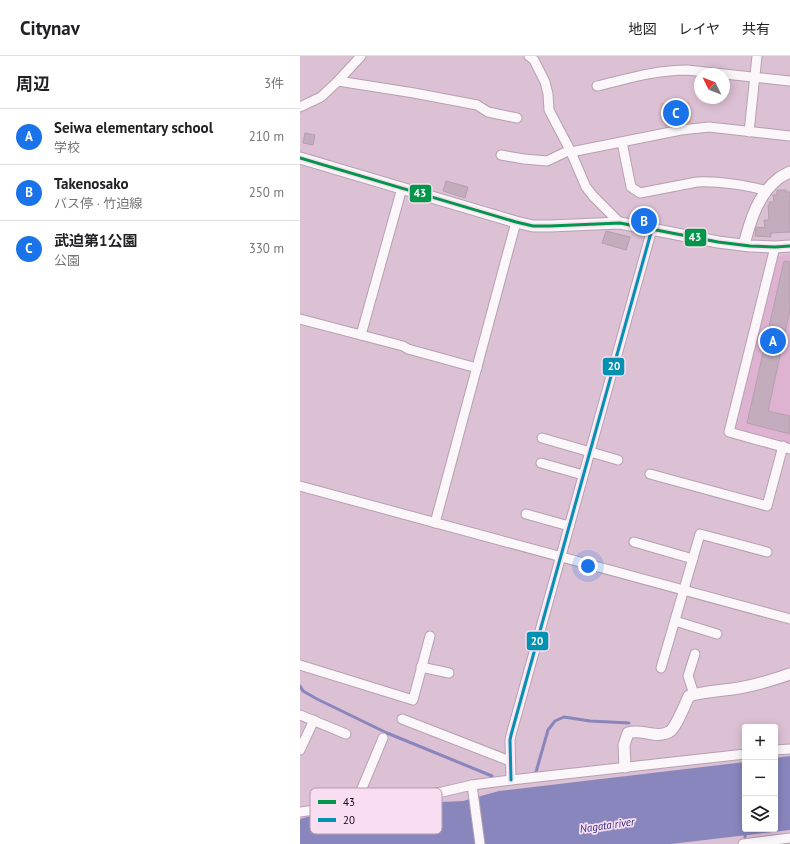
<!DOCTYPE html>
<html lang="ja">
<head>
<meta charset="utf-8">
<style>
  body { margin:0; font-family:"PT Sans","Noto Sans JP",sans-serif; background:#f2f2f2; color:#202124 }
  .controls { position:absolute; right:12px; bottom:12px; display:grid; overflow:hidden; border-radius:4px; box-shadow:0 2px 10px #0003 }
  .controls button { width:36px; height:36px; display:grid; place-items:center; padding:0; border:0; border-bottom:1px solid #e0e0e0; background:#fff; color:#202124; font:20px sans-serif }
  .compass { position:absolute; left:394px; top:12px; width:36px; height:36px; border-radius:50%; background:#fff; box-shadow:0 2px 10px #0003; rotate:313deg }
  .you { position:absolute; left:288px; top:510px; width:14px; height:14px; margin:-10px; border:3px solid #fff; border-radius:50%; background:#1a73e8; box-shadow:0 0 0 6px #1a73e833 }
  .badge { display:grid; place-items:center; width:26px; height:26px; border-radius:50%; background:#1a73e8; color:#fff; font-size:13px; font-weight:700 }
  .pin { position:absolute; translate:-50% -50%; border:2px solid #fff; box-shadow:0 1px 4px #0006 }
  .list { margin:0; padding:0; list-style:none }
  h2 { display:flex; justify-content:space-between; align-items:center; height:52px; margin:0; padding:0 16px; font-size:17px }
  h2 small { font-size:13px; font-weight:400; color:#757577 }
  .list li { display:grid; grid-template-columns:26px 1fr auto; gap:12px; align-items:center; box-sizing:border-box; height:56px; padding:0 16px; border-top:1px solid #e0e0e0 }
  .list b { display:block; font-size:15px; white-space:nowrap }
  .list p { margin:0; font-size:13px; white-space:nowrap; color:#757577 }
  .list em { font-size:13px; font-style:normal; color:#757577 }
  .icon { flex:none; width:22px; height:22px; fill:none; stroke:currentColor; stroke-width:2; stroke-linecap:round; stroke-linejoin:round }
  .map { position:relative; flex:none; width:490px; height:788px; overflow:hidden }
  header { display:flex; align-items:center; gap:24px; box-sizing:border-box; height:56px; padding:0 20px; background:#fff; border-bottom:1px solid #e0e0e0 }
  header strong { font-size:19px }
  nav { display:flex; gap:22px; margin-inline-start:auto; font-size:14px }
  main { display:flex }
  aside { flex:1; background:#fff }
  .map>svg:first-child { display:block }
  .built { fill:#deb2d1 }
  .green { fill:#e7afab }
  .water { fill:#8986be }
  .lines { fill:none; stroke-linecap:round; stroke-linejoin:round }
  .stream { stroke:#8986be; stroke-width:3 }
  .building { fill:#c3adbd; stroke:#b49fae }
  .minor-casing { stroke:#b6a0b0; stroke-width:11 }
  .tertiary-casing { stroke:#b6a0b0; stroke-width:13 }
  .minor { stroke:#faf6f9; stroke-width:9 }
  .tertiary { stroke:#faf6f9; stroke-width:11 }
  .bus-1-casing { stroke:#f8def0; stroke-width:6 }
  .bus-2-casing { stroke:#f8def0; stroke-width:6 }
  .bus-1 { stroke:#02964b; stroke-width:3 }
  .bus-2 { stroke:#0391b2; stroke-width:3 }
  .labels { text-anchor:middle; stroke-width:3.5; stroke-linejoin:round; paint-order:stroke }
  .water-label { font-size:11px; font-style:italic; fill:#323188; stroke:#f8def0 }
  .key { fill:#f8def0; stroke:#b49dad; stroke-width:1 }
  .key-label { font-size:11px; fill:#170612 }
  .line-badge { stroke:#f8def0; stroke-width:1.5 }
  .badge-label { font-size:11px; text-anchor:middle; font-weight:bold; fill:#fff }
</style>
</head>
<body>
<header>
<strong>Citynav</strong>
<nav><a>地図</a><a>レイヤ</a><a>共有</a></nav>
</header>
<main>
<aside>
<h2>周辺<small>3件</small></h2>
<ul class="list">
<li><span class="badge">A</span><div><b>Seiwa elementary school</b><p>学校</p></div><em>210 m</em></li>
<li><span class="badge">B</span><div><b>Takenosako</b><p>バス停 · 竹迫線</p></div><em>250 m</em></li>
<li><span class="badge">C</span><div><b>武迫第1公園</b><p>公園</p></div><em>330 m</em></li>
</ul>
</aside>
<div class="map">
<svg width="490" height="788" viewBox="0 0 490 788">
  <rect width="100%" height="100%" fill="#dcc0d4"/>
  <path class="built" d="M490,199V388L438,374L434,369L476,200Z"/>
  <path class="green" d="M389,46L391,67L365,70L360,47Z"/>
  <path class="water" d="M490,700V774L371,788H0V763L25,756L55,758L80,749L163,745L199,735L445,706V773H475V702Z"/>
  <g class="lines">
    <g class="stream">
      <path d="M0,630L3,635L17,643L87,677L192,720"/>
      <path d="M236,716L248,674L255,665L264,661L290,665L329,667"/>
      <path d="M445,781L446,773"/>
    </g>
  </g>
  <g class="building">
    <path d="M5,77L15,79L13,89L3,87Z"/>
    <path d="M146,125L168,131L165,142L143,135Z"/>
    <path d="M477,134H486V136H490V176L471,177V181L455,180L456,171L465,172L464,164H469L468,149H470L469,146H474L473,139H477Z"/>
    <path d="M306,175L330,181L326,194L302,187Z"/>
    <path d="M484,205L490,206V254L468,355L490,360V378L447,367Z"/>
  </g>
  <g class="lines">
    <defs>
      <g id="minor">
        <path d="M229,0L234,4L245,26L248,38L249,54L270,94L286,131L293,140L320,167"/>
        <path d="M38,25L114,37L177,49L188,56L217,62"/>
        <path d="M297,30C327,23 356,14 387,14L490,25"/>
        <path d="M0,51L21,41L38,25L61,0"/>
        <path d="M449,76L457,0"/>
        <path d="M322,86L331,131L340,137L397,126C418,125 447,129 467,135"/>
        <path d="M271,96L381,74L409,71L490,80"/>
        <path d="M201,99L224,103L247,105L270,94"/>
        <path d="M475,191L429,376L490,393"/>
        <path d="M0,263L103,290L108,293L177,312"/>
        <path d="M61,279L102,132"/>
        <path d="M242,382L318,404"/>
        <path d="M241,407L283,419"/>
        <path d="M350,418L467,450L483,390"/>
        <path d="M0,430L490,563"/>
        <path d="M226,458L269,470"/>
        <path d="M135,467L216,166"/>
        <path d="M334,486L393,503"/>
        <path d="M375,565L417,578"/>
        <path d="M0,609L113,644L130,580"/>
        <path d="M121,611L149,617"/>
        <path d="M361,612L400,478L467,496"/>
        <path d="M394,638L388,620L395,598"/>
        <path d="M0,659L46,678"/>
        <path d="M102,663L210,705"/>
        <path d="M0,694L14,664"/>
        <path d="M475,694L490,693"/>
        <path d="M211,724L210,684L211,679L352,173"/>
        <path d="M172,729L180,788"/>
        <path d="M55,749L83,682"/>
        <path d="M0,756L142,736L172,729L211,724L445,698"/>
        <path d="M443,788L490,782"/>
      </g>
      <g id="tertiary">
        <path d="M0,102L216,166L233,170H250L320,167L418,186L450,190L475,191L490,190"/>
        <path d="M444,189C450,165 458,138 479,122C482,120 486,118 490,116"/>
        <path d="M325,711L324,689L328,677C337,674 344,677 353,678C358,679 365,678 369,676C376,672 385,648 389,640C404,635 422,635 439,632C456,629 473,624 490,618"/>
      </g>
    </defs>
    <use href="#minor" class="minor-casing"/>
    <use href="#tertiary" class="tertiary-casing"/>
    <use href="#minor" class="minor"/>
    <use href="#tertiary" class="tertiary"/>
    <defs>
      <path id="bus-1" d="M0,102L216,166L233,170H250L320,167L418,186L450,190L475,191L490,190"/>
      <path id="bus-2" d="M211,724L210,684L211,679L352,173"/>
    </defs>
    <use href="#bus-1" class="bus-1-casing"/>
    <use href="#bus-2" class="bus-2-casing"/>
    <use href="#bus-1" class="bus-1"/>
    <use href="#bus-2" class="bus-2"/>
  </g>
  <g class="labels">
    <g class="water-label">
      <text transform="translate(307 769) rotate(-8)" y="4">Nagata river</text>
    </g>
  </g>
  <rect x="10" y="732" width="132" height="46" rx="6" class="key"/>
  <rect x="18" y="744" width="18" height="4" fill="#02964b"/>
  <rect x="18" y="762" width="18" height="4" fill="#0391b2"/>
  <g class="key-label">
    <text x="43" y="750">43</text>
    <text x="43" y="768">20</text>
  </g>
  <g class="line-badge">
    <rect x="109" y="128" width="23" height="19" rx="4" fill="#02964b"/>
    <rect x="384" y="172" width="23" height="19" rx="4" fill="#02964b"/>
    <rect x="302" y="301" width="23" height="19" rx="4" fill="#0391b2"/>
    <rect x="226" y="575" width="23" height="20" rx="4" fill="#0391b2"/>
  </g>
  <g class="badge-label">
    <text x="120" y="141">43</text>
    <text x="395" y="185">43</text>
    <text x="314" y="314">20</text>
    <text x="237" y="589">20</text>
  </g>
</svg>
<div class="controls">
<button>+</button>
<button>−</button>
<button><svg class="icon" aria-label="layers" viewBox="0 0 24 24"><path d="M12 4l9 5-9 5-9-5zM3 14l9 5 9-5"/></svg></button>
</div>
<svg class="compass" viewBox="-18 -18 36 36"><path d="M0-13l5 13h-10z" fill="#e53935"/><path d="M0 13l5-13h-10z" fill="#757577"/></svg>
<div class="you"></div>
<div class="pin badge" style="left:473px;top:285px">A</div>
<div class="pin badge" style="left:344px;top:165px">B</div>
<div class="pin badge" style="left:376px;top:57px">C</div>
</div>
</main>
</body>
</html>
